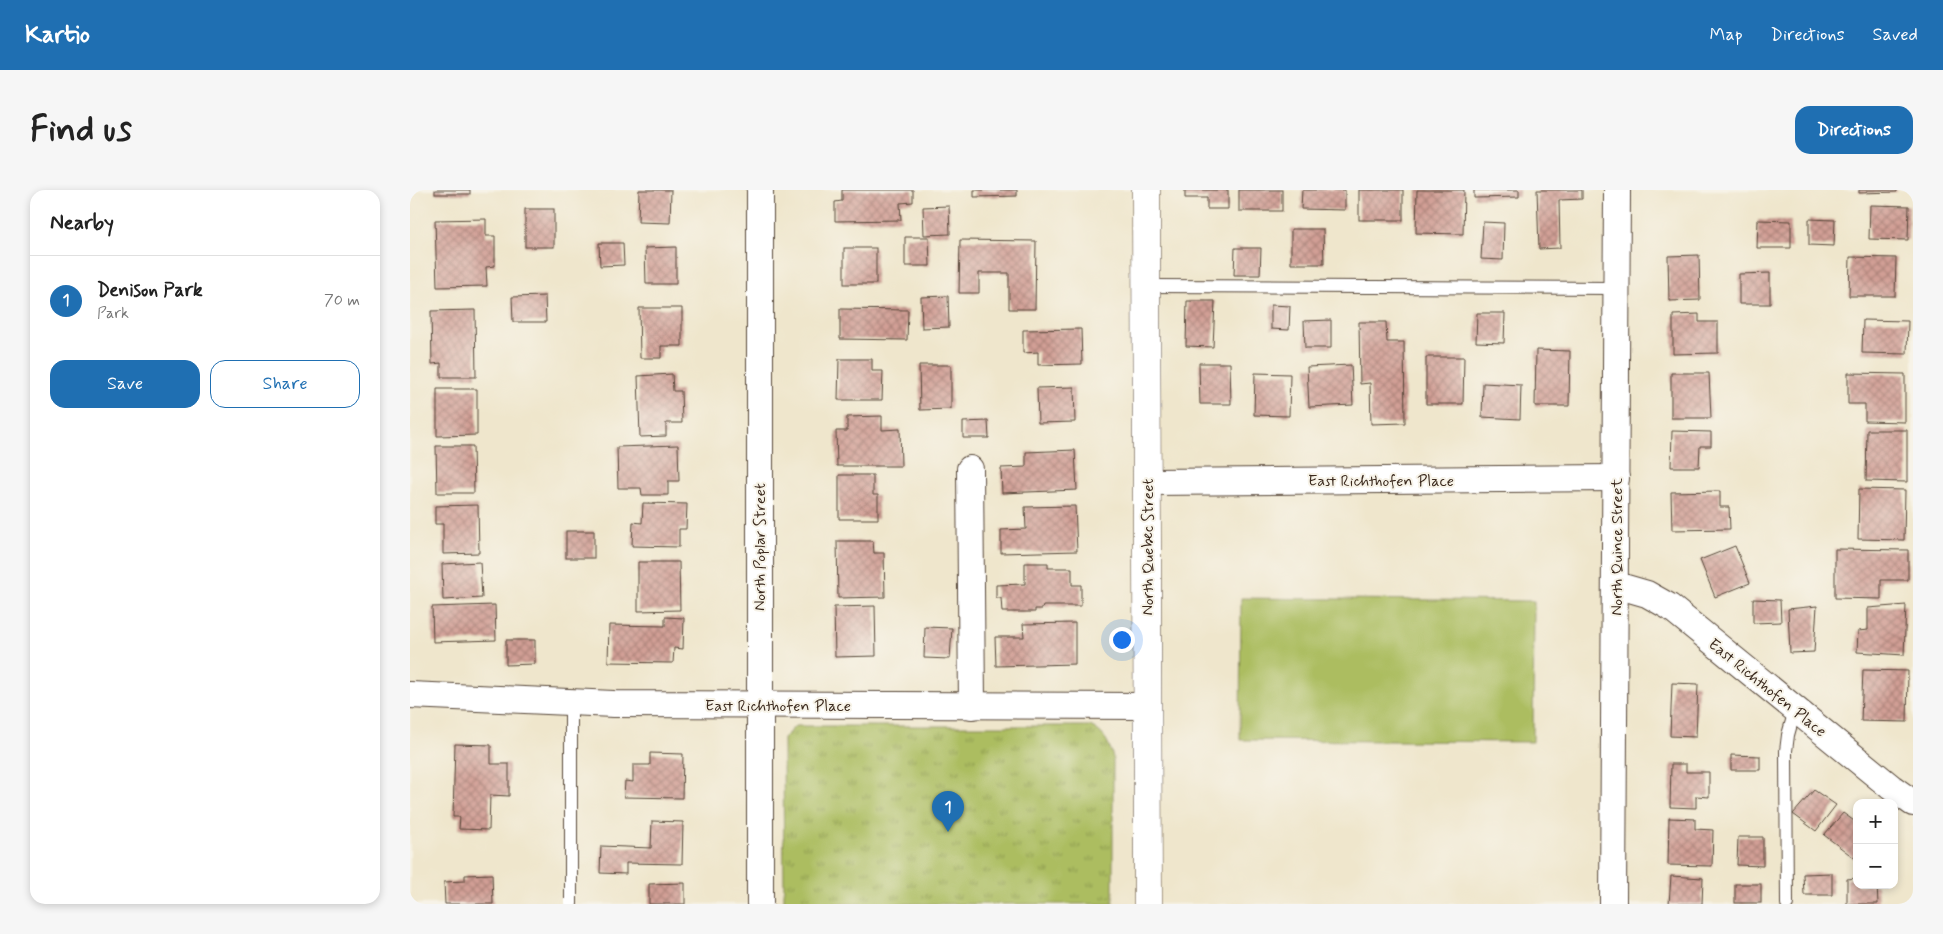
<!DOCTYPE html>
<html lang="en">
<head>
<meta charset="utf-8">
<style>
  body { margin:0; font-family:Mynerve,sans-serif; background:#f6f6f6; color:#222 }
  .controls { position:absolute; right:15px; bottom:15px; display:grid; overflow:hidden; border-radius:10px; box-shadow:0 2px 8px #0003 }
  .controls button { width:45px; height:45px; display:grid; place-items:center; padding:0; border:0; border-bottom:1px solid #e0e0e0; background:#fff; color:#222; font:25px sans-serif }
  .you { position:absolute; left:711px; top:449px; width:18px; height:18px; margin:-12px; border:4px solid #fff; border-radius:50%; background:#1a73e8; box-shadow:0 0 0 8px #1a73e833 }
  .badge { display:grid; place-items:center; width:32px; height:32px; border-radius:50%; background:#1f6fb2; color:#fff; font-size:16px; font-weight:700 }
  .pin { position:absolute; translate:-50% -41px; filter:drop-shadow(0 1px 2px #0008) }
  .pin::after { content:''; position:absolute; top:26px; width:18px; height:15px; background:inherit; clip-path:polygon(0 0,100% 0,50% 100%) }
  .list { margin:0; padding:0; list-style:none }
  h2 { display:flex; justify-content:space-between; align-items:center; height:65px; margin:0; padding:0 20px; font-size:21px }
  h2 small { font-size:16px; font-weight:400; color:#767676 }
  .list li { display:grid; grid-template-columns:32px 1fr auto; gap:15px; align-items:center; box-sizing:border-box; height:90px; padding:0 20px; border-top:1px solid #e0e0e0 }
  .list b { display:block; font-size:19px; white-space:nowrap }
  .list p { margin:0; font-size:16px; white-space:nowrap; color:#767676 }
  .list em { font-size:16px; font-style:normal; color:#767676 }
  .actions { display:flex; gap:10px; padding:15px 20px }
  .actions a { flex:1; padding:11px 0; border:1px solid #1f6fb2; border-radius:15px; text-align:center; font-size:18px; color:#1f6fb2 }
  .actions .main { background:#1f6fb2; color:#fff }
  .map { position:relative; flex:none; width:1503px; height:714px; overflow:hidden; border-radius:15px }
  header { display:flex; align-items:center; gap:30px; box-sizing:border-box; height:70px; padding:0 25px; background:#1f6fb2; color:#fff }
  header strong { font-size:24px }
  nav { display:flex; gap:28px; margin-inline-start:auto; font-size:18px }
  .intro { display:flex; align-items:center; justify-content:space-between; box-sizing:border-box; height:120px; padding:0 30px }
  h1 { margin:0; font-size:35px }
  .button { padding:12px 22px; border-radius:15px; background:#1f6fb2; color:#fff; font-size:18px; font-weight:700 }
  main { display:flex; gap:30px; padding:0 30px }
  aside { flex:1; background:#fff; border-radius:15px; box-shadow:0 2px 8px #0003 }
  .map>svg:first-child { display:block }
  .grass { fill:#acbd60; stroke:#74743f }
  .park { fill:url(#park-tufts); stroke:#74743f }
  .building { fill:url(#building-cross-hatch) }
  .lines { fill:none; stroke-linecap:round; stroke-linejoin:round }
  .lane-casing { stroke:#564638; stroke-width:14 }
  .street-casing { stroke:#564638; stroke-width:28 }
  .secondary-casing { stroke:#564638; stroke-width:29 }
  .lane { stroke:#fff; stroke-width:12 }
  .street { stroke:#fff; stroke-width:26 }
  .secondary { stroke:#fff; stroke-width:28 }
  .labels { text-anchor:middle; stroke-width:4; stroke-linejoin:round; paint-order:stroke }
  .street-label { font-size:16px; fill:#3b2a1e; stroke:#f7f3e8 }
</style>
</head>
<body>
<header>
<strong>Kartio</strong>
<nav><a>Map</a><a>Directions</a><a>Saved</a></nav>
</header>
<div class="intro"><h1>Find us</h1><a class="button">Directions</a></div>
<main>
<aside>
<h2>Nearby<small></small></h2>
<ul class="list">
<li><span class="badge">1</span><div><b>Denison Park</b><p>Park</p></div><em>70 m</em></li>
</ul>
<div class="actions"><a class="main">Save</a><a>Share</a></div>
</aside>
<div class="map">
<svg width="1503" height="714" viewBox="0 0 1503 714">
  <defs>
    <pattern id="park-tufts" width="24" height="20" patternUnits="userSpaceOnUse" patternTransform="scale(1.25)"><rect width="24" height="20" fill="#acbd60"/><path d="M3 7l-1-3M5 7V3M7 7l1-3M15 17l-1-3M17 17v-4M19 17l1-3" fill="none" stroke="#8d9a4f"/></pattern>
    <pattern id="building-cross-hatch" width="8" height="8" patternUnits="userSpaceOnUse" patternTransform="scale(1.25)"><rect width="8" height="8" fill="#d19f95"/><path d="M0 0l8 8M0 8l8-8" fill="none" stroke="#ab8279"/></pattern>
  </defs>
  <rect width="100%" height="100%" fill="#f7f3e8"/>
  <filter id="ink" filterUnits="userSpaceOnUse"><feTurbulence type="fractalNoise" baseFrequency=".02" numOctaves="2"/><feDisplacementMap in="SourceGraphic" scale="10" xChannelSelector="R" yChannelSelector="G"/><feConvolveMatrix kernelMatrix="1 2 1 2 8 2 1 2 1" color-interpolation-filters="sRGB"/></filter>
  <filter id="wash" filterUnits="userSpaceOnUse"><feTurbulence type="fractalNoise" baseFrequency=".0096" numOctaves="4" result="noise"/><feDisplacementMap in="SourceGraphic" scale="20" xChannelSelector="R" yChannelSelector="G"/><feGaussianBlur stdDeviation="1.12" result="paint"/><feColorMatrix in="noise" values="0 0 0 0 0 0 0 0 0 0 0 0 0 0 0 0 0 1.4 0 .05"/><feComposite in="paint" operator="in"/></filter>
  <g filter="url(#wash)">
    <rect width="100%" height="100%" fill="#efe6cc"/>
    <path class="grass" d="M831,408L1124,411L1123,552L830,550Z"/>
    <path class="park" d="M385,536H680C695,543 700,554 703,569V714H374L373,549Z"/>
    <g id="blocks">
      <g class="building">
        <rect x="25" y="0" width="35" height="4"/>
        <path d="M229,0H261L260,33L228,32Z"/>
        <path d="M432,0H503V12L490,13L491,30L425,31V12L432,11Z"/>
        <path d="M564,0H607V6L564,7Z"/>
        <path d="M775,0H818V19H797V8H775Z"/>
        <rect x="829" y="0" width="43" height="21"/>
        <path d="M892,0H935V20L891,19Z"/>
        <rect x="949" y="0" width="44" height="30"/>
        <path d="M1007,0H1054L1053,44L1006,43Z"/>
        <path d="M1064,0H1109V7L1064,8Z"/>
        <path d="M1127,0H1172V9L1149,10L1150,58L1129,59Z"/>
        <path d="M1449,0H1487V2L1449,3Z"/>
        <path d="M1460,15L1499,16L1498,50L1459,49Z"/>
        <path d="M539,16L540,44L514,45L513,17Z"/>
        <rect x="115" y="19" width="29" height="38"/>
        <path d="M76,29V46H85V76L76,77L77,96L27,97L25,30Z"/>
        <path d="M1399,29L1425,30L1424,56L1399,55Z"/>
        <path d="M1348,30L1381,31V58H1347Z"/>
        <path d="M1073,32L1094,33L1093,70L1071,69Z"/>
        <path d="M881,39H913L914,74H881Z"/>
        <path d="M495,47H519L520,76H495Z"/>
        <path d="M550,50L626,51L625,119H599V83H569V103H549Z"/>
        <path d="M189,53H213L214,75L190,76Z"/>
        <path d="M266,57V94H236L235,58Z"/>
        <rect x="434" y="58" width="32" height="36"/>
        <path d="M825,58H851L850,85H824Z"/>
        <path d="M1289,65L1290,110L1259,111L1258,66Z"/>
        <path d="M1440,67L1486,68L1485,106H1439Z"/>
        <path d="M1360,83V114H1329V84Z"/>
        <path d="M135,106L136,132H103L102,107Z"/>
        <path d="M538,106L539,137L512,138L511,107Z"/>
        <path d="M777,111H805L803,157L776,156Z"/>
        <path d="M861,115L880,116L879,140L861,139Z"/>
        <path d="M229,118H272V156H251V168H230Z"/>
        <path d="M430,119L498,120L497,150L430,149Z"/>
        <path d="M65,120L66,187H31V173L22,174L21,121Z"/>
        <path d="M1067,123H1095L1094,153L1066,152Z"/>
        <path d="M1289,124V132H1308V163L1263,164V125Z"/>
        <path d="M921,130V158H895L894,131Z"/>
        <path d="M1453,130L1498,131L1497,164L1452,163Z"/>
        <path d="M949,132H976L977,152H994L995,233L961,234L960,193L950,194Z"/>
        <path d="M671,139L672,174L628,175V162L613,163V140Z"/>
        <path d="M1126,160L1160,161L1159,216H1125Z"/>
        <path d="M1016,167H1054L1053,214H1016Z"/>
        <path d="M429,169H462V181H473L472,210H428Z"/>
        <path d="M789,173H820L821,214H790Z"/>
        <path d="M509,175H541V219L510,220Z"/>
        <path d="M941,175L943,215L899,217L897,177Z"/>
        <path d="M845,183L880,184L879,226L844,225Z"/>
        <path d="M1261,183H1299L1301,228H1261Z"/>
        <path d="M1438,183L1495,184V232L1455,231V214H1438Z"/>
        <path d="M262,184L263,201H271L272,233H256V246L230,247L228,186Z"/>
        <path d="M1073,193L1111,195L1110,229L1072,227Z"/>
        <path d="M664,197L665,232L628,233L627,198Z"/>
        <path d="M27,199H67V245L27,246Z"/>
        <path d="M472,226V240L490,239L491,276H427L426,241H437V227Z"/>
        <path d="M578,231L579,248H553V232Z"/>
        <path d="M1457,240H1497V292L1456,291Z"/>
        <path d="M1262,241L1301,242V256H1290L1289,277H1261Z"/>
        <path d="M268,255L269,291H258V305H232L231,298H208L207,257Z"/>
        <path d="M26,256H63L64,303H27Z"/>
        <path d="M665,260L667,300L592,303L591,278L616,277V262Z"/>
        <path d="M429,285H463V305H468V329H429Z"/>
        <path d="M1449,299L1495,300L1494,350L1448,349Z"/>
        <path d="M1310,301V317H1319L1320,339L1262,340L1261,302Z"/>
        <path d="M233,313L277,314L276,339H269V357L222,356L223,332L232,333Z"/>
        <path d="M68,315L69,363L33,364V334H25V316Z"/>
        <path d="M665,316L667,361L591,363V340L616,339L615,317Z"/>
        <rect x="156" y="341" width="28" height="27"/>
        <path d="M427,351H463L464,363H474L475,407L428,408Z"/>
        <path d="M1325,356L1340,393L1305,407L1290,370Z"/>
        <path d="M1425,359L1498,360V390H1471V409L1425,408Z"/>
        <path d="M70,372L72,408L33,410L32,374Z"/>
        <path d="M228,372H269L270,420L228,421Z"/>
        <path d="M615,373H638V378H662V395H671V416H633L632,419H625V422H592L591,408H586V395L615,394Z"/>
        <path d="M1343,409L1370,410L1371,432L1343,433Z"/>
        <path d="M85,415L86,450L23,452L22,417Z"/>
        <path d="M1496,415L1494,465L1447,462L1448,441L1458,440V418Z"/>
        <path d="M465,416L466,466L425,467L424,417Z"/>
        <path d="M1407,416L1404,462L1380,463L1378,419Z"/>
        <path d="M255,427L274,428L273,459L264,458L263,473L198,472L199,435L255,436Z"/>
        <path d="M665,433V474L586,476L585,447H614L613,434Z"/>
        <path d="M515,437L542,438L540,469L514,468Z"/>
        <path d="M96,450H125V474L96,475Z"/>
        <path d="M1453,480L1498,481L1497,532L1451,531Z"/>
        <path d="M1262,493L1288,494L1286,547L1260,546Z"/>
        <path d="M45,554L81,555V574H99V606L80,605L79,640L49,639L50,627H43Z"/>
        <path d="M240,563L273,564L272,608L214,607L215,591L223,592V575H240Z"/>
        <path d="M1321,565L1350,566V580H1321Z"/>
        <path d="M1261,574H1276V582H1299V607L1286,606V618L1260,617Z"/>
        <path d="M1404,600L1426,615L1406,641L1383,624Z"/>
        <path d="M1433,623L1447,633V670L1414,645Z"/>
        <path d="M1259,628L1285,629V639L1303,640L1302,676L1258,675Z"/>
        <path d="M242,631L273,632L272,674L216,673V684L190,683L191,656L241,658Z"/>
        <path d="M1328,647H1353V676L1327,675Z"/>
        <path d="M1422,683V705H1394L1393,684Z"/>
        <path d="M82,684L83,714H35L34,692L55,691V685Z"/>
        <path d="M1261,686L1293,688L1292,714H1259Z"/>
        <path d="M1447,688V695H1467L1468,714H1437V689Z"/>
        <path d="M275,693V714H239V694Z"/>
        <rect x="1325" y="694" width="26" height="19"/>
      </g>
    </g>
  </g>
  <g filter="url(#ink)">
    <use href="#blocks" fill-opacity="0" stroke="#564638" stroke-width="1"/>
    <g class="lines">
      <defs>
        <g id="lane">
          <path d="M736,96L1208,98"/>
          <path d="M161,714V514"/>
          <path d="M1377,714L1376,561L1378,545L1385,520"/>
        </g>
        <g id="street">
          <path d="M350,0V714"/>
          <path d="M560,279L562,516"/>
          <path d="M737,292L1206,288"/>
          <path d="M1206,395L1237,404L1260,417L1482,598L1503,613"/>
          <path d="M0,505L204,514L737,516"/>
          <path d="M1203,714L1207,0"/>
        </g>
        <path id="secondary" d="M736,0L738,714"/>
      </defs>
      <use href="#lane" class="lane-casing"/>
      <use href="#street" class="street-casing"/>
      <use href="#secondary" class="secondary-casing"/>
      <use href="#lane" class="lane"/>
      <use href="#street" class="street"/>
      <use href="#secondary" class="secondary"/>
    </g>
  </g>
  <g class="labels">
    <g class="street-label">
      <text x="971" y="296">East Richthofen Place</text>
      <text transform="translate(349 357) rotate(-90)" y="6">North Poplar Street</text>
      <text transform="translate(737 357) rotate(-90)" y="6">North Quebec Street</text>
      <text transform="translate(1206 357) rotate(-90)" y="6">North Quince Street</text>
      <text transform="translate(1358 497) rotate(39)" y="6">East Richthofen Place</text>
      <text x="368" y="521">East Richthofen Place</text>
    </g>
  </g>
</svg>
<div class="controls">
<button>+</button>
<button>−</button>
</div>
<div class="you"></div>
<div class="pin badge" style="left:538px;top:642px">1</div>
</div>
</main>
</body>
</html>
